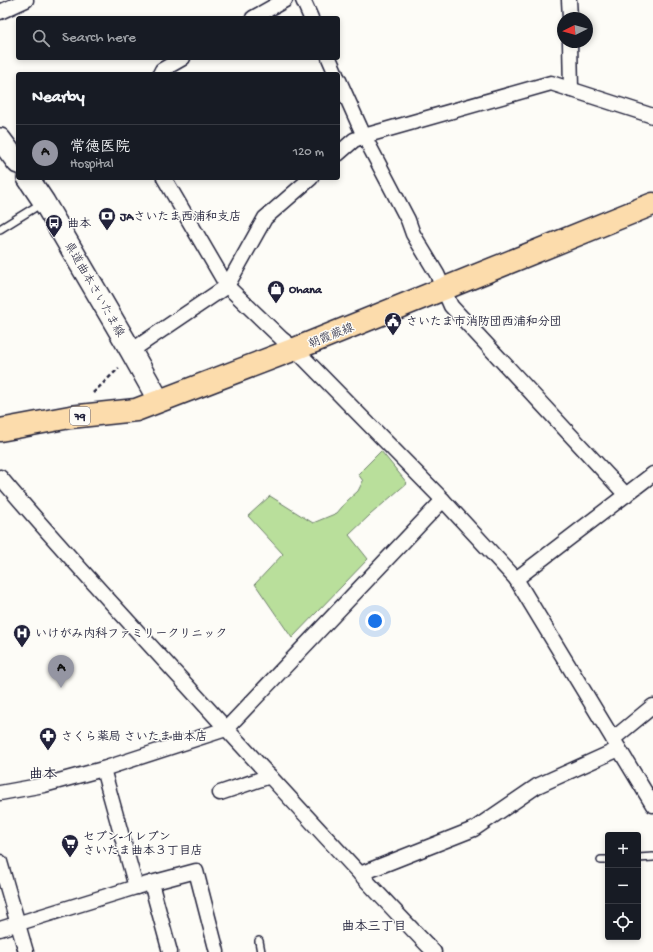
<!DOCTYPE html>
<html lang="en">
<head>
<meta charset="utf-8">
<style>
  body { margin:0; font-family:"Gochi Hand","Klee One",sans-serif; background:#20242c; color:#f1f3f6 }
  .controls { position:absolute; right:12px; bottom:12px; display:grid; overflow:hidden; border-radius:4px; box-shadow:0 2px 6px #0003 }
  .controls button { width:36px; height:36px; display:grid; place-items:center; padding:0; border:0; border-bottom:1px solid #363941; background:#171b24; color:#f1f3f6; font:20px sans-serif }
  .compass { position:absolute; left:557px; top:12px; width:36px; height:36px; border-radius:50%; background:#171b24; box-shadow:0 2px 6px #0003; rotate:265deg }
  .you { position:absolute; left:375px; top:621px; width:14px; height:14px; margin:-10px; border:3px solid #fff; border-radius:50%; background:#1a73e8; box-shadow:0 0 0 6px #1a73e833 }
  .badge { display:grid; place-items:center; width:26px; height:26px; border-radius:50%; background:#9495a2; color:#111; font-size:13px; font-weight:700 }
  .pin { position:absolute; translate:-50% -33px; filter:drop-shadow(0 1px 2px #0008) }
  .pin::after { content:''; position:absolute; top:21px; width:14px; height:12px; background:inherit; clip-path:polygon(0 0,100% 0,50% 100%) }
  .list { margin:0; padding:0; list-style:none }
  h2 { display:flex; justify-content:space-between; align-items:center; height:52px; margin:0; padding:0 16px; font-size:17px }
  h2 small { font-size:13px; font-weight:400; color:#9ea1a6 }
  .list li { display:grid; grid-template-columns:26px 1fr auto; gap:12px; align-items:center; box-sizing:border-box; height:56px; padding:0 16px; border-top:1px solid #363941 }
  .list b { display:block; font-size:15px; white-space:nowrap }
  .list p { margin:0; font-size:13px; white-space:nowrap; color:#9ea1a6 }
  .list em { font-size:13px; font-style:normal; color:#9ea1a6 }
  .icon { flex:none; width:22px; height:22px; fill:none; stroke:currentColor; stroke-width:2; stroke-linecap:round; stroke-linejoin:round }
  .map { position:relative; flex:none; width:653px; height:952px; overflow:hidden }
  .search { position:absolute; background:#171b24; box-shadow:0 2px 6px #0003; left:16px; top:16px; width:324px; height:44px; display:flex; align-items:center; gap:10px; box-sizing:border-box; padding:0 14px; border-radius:4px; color:#9ea1a6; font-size:15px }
  .panel { position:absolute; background:#171b24; box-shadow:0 2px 6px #0003; left:16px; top:72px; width:324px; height:108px; border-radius:4px }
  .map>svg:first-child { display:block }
  .green { fill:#b9df9b; stroke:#6e806b }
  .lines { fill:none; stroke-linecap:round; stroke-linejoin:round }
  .service-casing { stroke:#22223b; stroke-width:10 }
  .minor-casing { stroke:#22223b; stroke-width:17 }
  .secondary-casing { stroke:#22223b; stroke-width:24 }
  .primary-casing { stroke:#22223b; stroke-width:25 }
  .path { stroke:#22223b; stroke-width:2.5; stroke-dasharray:4 3; stroke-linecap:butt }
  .service { stroke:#fdfcf7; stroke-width:7 }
  .minor { stroke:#fdfcf7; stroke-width:14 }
  .secondary { stroke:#fdfcf7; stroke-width:21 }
  .primary { stroke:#fcdcac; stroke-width:22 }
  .labels { text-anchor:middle; stroke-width:3; stroke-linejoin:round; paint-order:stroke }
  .shield { fill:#fdfcf7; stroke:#646373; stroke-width:1 }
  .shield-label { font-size:11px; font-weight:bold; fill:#22223b }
  .poi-label { font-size:12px; font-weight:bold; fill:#22223b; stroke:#fdfcf7; text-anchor:start }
  .street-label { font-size:12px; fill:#22223b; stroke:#fdfcf7 }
  .neighbourhood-label { font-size:13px; font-weight:bold; fill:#22223b; stroke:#fdfcf7 }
  .quarter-label { font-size:14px; font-weight:bold; fill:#22223b; stroke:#fdfcf7 }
</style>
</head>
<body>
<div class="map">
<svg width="653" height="952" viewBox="0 0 653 952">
  <rect width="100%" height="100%" fill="#fdfcf7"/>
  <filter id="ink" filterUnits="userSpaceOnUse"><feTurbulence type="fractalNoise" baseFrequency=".025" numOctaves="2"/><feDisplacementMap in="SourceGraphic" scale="8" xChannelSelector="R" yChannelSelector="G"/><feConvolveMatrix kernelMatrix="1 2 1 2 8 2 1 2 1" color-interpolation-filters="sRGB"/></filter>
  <g filter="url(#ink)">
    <path class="green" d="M381,451L407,483L370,515L349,535L368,559L292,638L255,584L283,554L248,516L270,496L313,523L337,513L347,501L358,491L363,481L358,474Z"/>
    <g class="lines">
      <defs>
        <g id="service">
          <path d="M0,229L42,203"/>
          <path d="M638,858L653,857"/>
          <path d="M601,860H608"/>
          <path d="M259,941L261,952"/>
        </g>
        <g id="minor">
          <path d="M303,0L311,18"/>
          <path d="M569,0L570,18"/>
          <path d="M0,12L26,0"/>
          <path d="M253,18L285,0"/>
          <path d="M570,42L571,90"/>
          <path d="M329,58L336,74"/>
          <path d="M160,74L162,70L183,58"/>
          <path d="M338,78L364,136L408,220L413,234L437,274L451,306L626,495"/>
          <path d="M338,154L354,140L364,136L551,83L653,116"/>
          <path d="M164,178L227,286L282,339L295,349L443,500L516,579L653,805"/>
          <path d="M131,351L227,286L265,218L311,178"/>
          <path d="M0,477C58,546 120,612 181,679C265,771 348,863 434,952"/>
          <path d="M516,579L653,474"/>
          <path d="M613,739L653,706"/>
          <path d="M103,769L136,887"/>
          <path d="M0,793L44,785L103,769L226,729L443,500"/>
          <path d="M220,793L270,776"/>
          <path d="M0,862L26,952"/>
          <path d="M360,874L474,829L537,786L619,749"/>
          <path d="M151,883L170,952"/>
          <path d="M0,929L136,887L196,871L217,952"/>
        </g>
        <g id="secondary">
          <path d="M0,139L18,163"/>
          <path d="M28,178L44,202L131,351L159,401"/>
        </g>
        <path id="primary" d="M0,430L70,417L136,410L295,349L653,204"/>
      </defs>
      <use href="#service" class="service-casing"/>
      <use href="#minor" class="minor-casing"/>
      <use href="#secondary" class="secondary-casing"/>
      <use href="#primary" class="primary-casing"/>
      <path class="path" d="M93,393L119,368"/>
      <use href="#service" class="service"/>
      <use href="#minor" class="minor"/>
      <use href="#secondary" class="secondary"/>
      <use href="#primary" class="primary"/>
    </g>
  </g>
  <defs>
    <symbol id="bank-pin" viewBox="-11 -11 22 30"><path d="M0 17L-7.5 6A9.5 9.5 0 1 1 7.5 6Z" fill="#22223b" stroke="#fdfcf7"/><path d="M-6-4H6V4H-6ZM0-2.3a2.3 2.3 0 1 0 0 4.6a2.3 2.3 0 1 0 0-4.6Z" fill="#fff"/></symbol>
    <symbol id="bus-pin" viewBox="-11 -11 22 30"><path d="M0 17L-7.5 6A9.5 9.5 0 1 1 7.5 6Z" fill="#22223b" stroke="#fdfcf7"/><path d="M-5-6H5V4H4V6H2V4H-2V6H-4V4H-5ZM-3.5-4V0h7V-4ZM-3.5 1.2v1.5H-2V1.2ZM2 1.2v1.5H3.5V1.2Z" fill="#fff"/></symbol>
    <symbol id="shop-pin" viewBox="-11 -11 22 30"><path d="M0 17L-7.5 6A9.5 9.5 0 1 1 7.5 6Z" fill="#22223b" stroke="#fdfcf7"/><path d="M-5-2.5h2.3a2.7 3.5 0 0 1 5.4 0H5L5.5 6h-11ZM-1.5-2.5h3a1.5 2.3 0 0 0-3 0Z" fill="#fff"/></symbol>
    <symbol id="civic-pin" viewBox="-11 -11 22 30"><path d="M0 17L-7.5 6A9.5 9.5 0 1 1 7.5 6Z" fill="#22223b" stroke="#fdfcf7"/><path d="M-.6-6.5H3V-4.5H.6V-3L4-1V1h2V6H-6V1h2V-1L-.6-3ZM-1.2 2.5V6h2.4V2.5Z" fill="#fff"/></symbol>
    <symbol id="hospital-pin" viewBox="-11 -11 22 30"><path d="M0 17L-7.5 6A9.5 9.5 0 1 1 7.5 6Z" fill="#22223b" stroke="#fdfcf7"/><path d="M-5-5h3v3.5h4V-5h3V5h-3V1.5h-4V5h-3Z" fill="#fff"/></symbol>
    <symbol id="pharmacy-pin" viewBox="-11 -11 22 30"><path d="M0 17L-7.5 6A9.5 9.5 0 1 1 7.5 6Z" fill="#22223b" stroke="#fdfcf7"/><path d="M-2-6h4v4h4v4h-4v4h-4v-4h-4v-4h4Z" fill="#fff"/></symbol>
    <symbol id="supermarket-pin" viewBox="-11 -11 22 30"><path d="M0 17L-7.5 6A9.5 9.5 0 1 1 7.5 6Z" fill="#22223b" stroke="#fdfcf7"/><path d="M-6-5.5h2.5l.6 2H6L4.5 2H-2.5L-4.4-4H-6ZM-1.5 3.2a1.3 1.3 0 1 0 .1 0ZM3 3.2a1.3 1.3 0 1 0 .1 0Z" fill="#fff"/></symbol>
  </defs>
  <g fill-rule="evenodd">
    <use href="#bank-pin" x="97" y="206" width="20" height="27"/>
    <use href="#bus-pin" x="44" y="213" width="20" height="27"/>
    <use href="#shop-pin" x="266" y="279" width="20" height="27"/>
    <use href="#civic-pin" x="383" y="311" width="20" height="27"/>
    <use href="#hospital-pin" x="12" y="623" width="20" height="27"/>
    <use href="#pharmacy-pin" x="38" y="726" width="20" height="27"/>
    <use href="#supermarket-pin" x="60" y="833" width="20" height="27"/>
  </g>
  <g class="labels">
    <rect class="shield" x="70" y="407" width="20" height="18" rx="3"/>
    <g class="shield-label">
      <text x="80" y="420">79</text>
    </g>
    <g class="poi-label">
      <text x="120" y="220">JAさいたま西浦和支店</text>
      <text x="67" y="227">曲本</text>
      <text x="289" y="293">Ohana</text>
      <text x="406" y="325">さいたま市消防団西浦和分団</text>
      <text x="35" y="637">いけがみ内科ファミリークリニック</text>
      <text x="61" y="740">さくら薬局 さいたま曲本店</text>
      <text x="83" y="840">セブン-イレブン<tspan x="83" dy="14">さいたま曲本３丁目店</tspan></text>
    </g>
    <g class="street-label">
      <text transform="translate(95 289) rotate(60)" y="4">県道曲本さいたま線</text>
      <text transform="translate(331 335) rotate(-22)" y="4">朝霞蕨線</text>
    </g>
    <g class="neighbourhood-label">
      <text x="374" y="930">曲本三丁目</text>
    </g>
    <g class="quarter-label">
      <text x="43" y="778">曲本</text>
    </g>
  </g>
</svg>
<div class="controls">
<button>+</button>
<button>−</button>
<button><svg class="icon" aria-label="locate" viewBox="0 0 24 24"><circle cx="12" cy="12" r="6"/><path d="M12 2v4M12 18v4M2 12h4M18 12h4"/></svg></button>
</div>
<svg class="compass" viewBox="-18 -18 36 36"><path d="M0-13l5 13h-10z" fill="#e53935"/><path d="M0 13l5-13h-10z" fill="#9ea1a6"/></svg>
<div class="you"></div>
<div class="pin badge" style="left:61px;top:688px">A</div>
<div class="search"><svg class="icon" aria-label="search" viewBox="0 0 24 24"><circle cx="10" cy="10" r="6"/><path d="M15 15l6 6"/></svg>Search here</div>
<section class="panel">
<h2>Nearby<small></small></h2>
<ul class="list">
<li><span class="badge">A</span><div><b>常徳医院</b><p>Hospital</p></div><em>120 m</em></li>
</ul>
</section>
</div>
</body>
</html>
